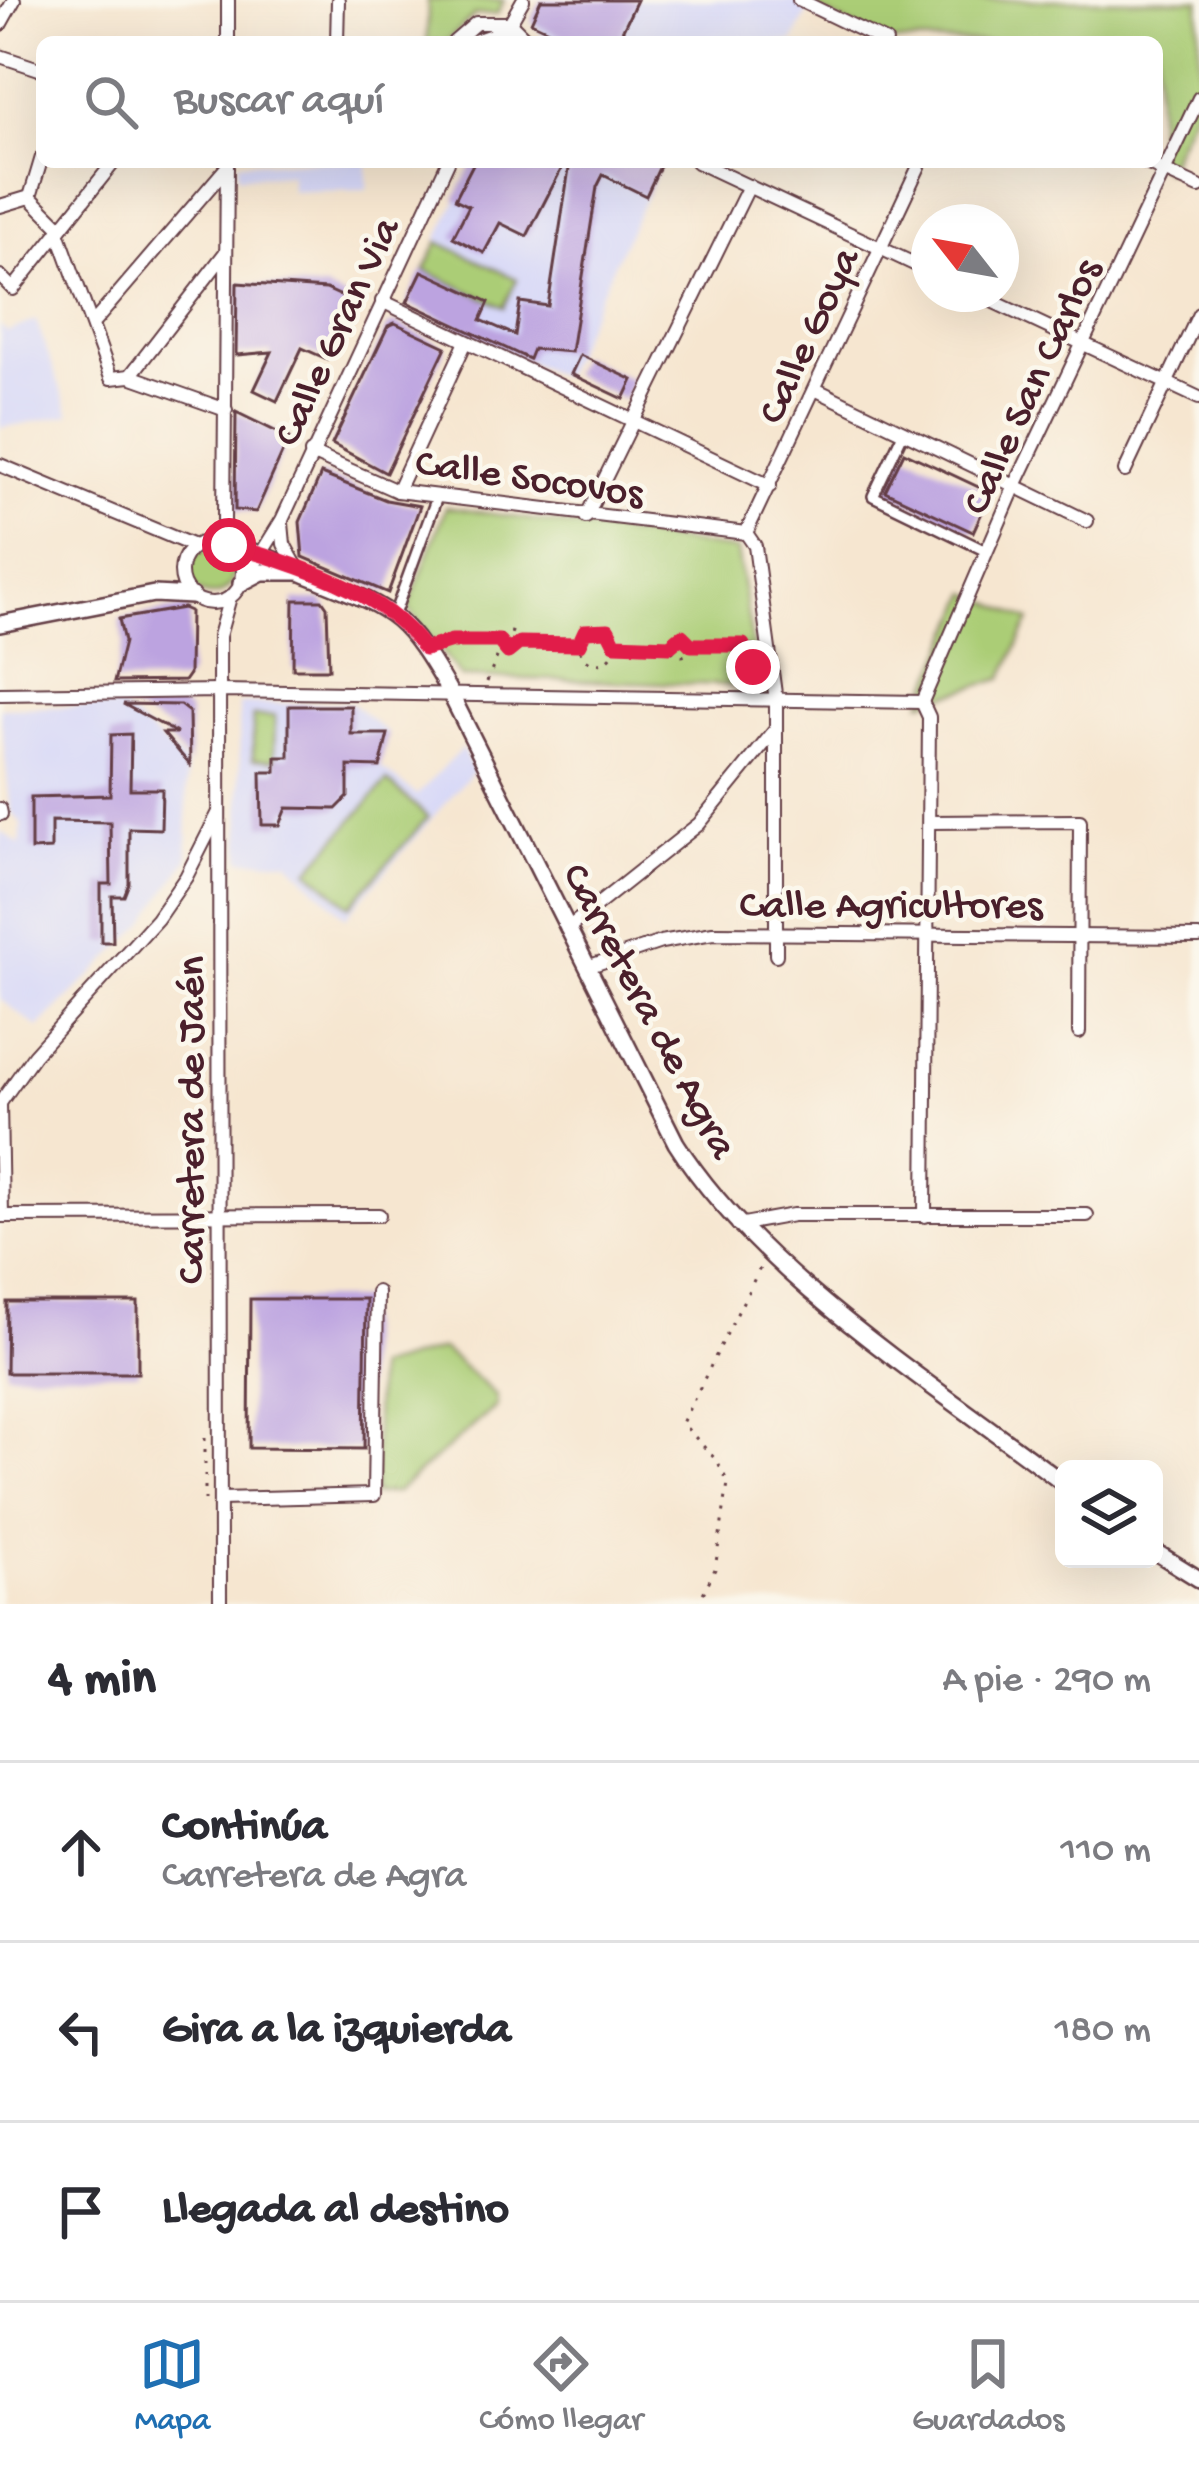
<!DOCTYPE html>
<html lang="es">
<head>
<meta charset="utf-8">
<style>
  body { margin:0; font-family:"Gochi Hand",sans-serif; background:#f2f2f3; color:#2b2b33 }
  .controls { position:absolute; right:36px; bottom:36px; display:grid; overflow:hidden; border-radius:18px; box-shadow:0 12px 48px #0002 }
  .controls button { width:108px; height:108px; display:grid; place-items:center; padding:0; border:0; border-bottom:3px solid #e1e1e2; background:#fff; color:#2b2b33; font:60px sans-serif }
  .compass { position:absolute; left:911px; top:204px; width:108px; height:108px; border-radius:50%; background:#fff; box-shadow:0 12px 48px #0002; rotate:301deg }
  .stop { position:absolute; width:36px; height:36px; margin:-27px; border:9px solid #e11d48; border-radius:50%; background:#fff }
  .stop.end { background:#e11d48; border-color:#fff; box-shadow:0 3px 12px #0008 }
  .list { margin:0; padding:0; list-style:none }
  h2 { display:flex; justify-content:space-between; align-items:center; height:156px; margin:0; padding:0 48px; font-size:51px }
  h2 small { font-size:39px; font-weight:400; color:#7c7c81 }
  .list li { display:grid; grid-template-columns:78px 1fr auto; gap:36px; align-items:center; box-sizing:border-box; height:180px; padding:0 48px; border-top:3px solid #e1e1e2 }
  .list b { display:block; font-size:45px; white-space:nowrap }
  .list p { margin:0; font-size:39px; white-space:nowrap; color:#7c7c81 }
  .list em { font-size:39px; font-style:normal; color:#7c7c81 }
  .icon { flex:none; width:66px; height:66px; fill:none; stroke:currentColor; stroke-width:2; stroke-linecap:round; stroke-linejoin:round }
  .map { position:relative; flex:none; width:1199px; height:1604px; overflow:hidden }
  .search { position:absolute; background:#fff; box-shadow:0 12px 48px #0002; left:36px; right:36px; top:36px; height:132px; display:flex; align-items:center; gap:30px; box-sizing:border-box; padding:0 42px; border-radius:18px; color:#7c7c81; font-size:45px }
  .sheet { height:696px; background:#fff }
  nav { display:flex; justify-content:space-around; align-items:center; box-sizing:border-box; height:168px; border-top:3px solid #e1e1e2; background:#fff; font-size:33px; color:#7c7c81 }
  nav a { display:grid; justify-items:center; gap:6px }
  nav .on { color:#1f6fb2 }
  .map>svg:first-child { display:block }
  .built { fill:#d6d7f8 }
  .green { fill:#abcd76; stroke:#7a7650; stroke-width:3 }
  .building { fill:#bca3e0 }
  .lines { fill:none; stroke-linecap:round; stroke-linejoin:round }
  .pedestrian-casing { stroke:#643d44; stroke-width:14 }
  .minor-casing { stroke:#643d44; stroke-width:16 }
  .tertiary-casing { stroke:#643d44; stroke-width:20 }
  .path { stroke:#643d44; stroke-width:3; stroke-dasharray:3 9; stroke-linecap:butt }
  .pedestrian { stroke:#fff; stroke-width:9 }
  .minor { stroke:#fff; stroke-width:12 }
  .tertiary { stroke:#fff; stroke-width:15 }
  .route { stroke:#e11d48; stroke-width:15 }
  .labels { text-anchor:middle; stroke-width:9; stroke-linejoin:round; paint-order:stroke }
  .street-label { font-size:42px; fill:#4a1f2b; stroke:#fbf7ec }
</style>
</head>
<body>
<div class="map">
<svg width="1199" height="1604" viewBox="0 0 1199 1604">
  <rect width="100%" height="100%" fill="#fbf7ec"/>
  <filter id="ink" filterUnits="userSpaceOnUse"><feTurbulence type="fractalNoise" baseFrequency=".00833" numOctaves="2"/><feDisplacementMap in="SourceGraphic" scale="24" xChannelSelector="R" yChannelSelector="G"/><feConvolveMatrix kernelMatrix="1 2 1 2 8 2 1 2 1" color-interpolation-filters="sRGB"/></filter>
  <filter id="wash" filterUnits="userSpaceOnUse"><feTurbulence type="fractalNoise" baseFrequency=".004" numOctaves="4" result="noise"/><feDisplacementMap in="SourceGraphic" scale="48" xChannelSelector="R" yChannelSelector="G"/><feGaussianBlur stdDeviation="2.7" result="paint"/><feColorMatrix in="noise" values="0 0 0 0 0 0 0 0 0 0 0 0 0 0 0 0 0 1.4 0 .05"/><feComposite in="paint" operator="in"/></filter>
  <g filter="url(#wash)">
    <rect width="100%" height="100%" fill="#f6e6d0"/>
    <g class="built">
      <path d="M541,0H798L810,6L793,42H550L531,22Z"/>
      <path d="M238,162H367V190L291,191V175L238,176Z"/>
      <path d="M475,162H662L561,377L407,303Z"/>
      <path d="M36,320L70,415L0,428V325L7,332Z"/>
      <path d="M352,703L388,734L380,767L417,795L462,748L473,771L346,917L288,861L241,860L239,704Z"/>
      <path d="M120,706L186,764L188,859L143,925L38,1028L0,999V831L20,845L22,823L11,812L0,708Z"/>
    </g>
    <g class="green">
      <path d="M428,0H504L497,14L475,15L445,42H427Z"/>
      <path d="M799,0H1199V98L1165,171L1157,162V42H886Z"/>
      <path d="M438,242L517,279L504,307L425,270Z"/>
      <path d="M446,507L737,550L759,686L461,677L408,608Z"/>
      <circle cx="211" cy="572" r="23"/>
      <path d="M969,593L1030,620L1002,679L922,702Z"/>
      <path d="M253,716H275L274,760L253,759Z"/>
      <path d="M387,781L428,817L350,906L309,870Z"/>
      <path d="M442,1349L496,1395L497,1406L396,1492L374,1495L376,1368Z"/>
    </g>
    <g id="blocks">
      <g class="building">
        <path d="M541,0H637L617,42H574L531,22Z"/>
        <path d="M474,162H565L527,236L500,223L484,253L453,237L469,206L455,199Z"/>
        <path d="M570,162H662L646,196L603,175L597,187L571,352L533,349L529,359L407,302L422,271L489,302L481,320L515,335L520,302L548,306Z"/>
        <path d="M237,283L326,289L352,301L327,359L302,348L277,401L254,390L272,352L236,355Z"/>
        <path d="M395,323L446,347L386,473L332,444L388,326Z"/>
        <path d="M580,355L633,380L624,399L571,374Z"/>
        <path d="M236,412L289,438L256,512L235,510Z"/>
        <path d="M904,452L991,493L973,532L885,491Z"/>
        <path d="M321,474L386,500L420,506L388,593L303,557L300,522Z"/>
        <path d="M294,600H322L327,607L329,669H293Z"/>
        <path d="M183,608L190,611L189,674L184,681L114,682L124,642L119,619Z"/>
        <path d="M123,704L180,705L189,712L190,765L163,733H177Z"/>
        <path d="M289,706H351V734H388L380,767L348,766V797L336,809L287,808L280,825H262L261,772H276V757H289Z"/>
        <path d="M131,734L130,789H162L161,829L129,828V883L124,896H112L113,942H101V884H111L110,822L51,821V849L31,850V797L110,795L111,735Z"/>
        <path d="M250,1299H366L364,1449L249,1448Z"/>
        <path d="M7,1302H138V1373H6Z"/>
      </g>
    </g>
  </g>
  <g filter="url(#ink)">
    <use href="#blocks" fill-opacity="0" stroke="#643d44" stroke-width="3"/>
    <g class="lines">
      <defs>
        <g id="pedestrian">
          <path d="M903,433L873,496L986,551"/>
          <path d="M395,612L437,497"/>
        </g>
        <g id="minor">
          <path d="M799,0L886,42"/>
          <path d="M0,25L14,0"/>
          <path d="M513,26L529,42"/>
          <path d="M495,34L507,28L523,0"/>
          <path d="M228,42V0"/>
          <path d="M337,42L338,0"/>
          <path d="M454,42L476,23H511"/>
          <path d="M472,42L495,34L512,42"/>
          <path d="M0,56L42,70"/>
          <path d="M227,162L224,521L229,545"/>
          <path d="M697,162L929,271"/>
          <path d="M1144,162L1199,187"/>
          <path d="M30,197L61,228"/>
          <path d="M30,197L42,157"/>
          <path d="M0,206L30,197"/>
          <path d="M58,232L111,378L130,376L226,410"/>
          <path d="M0,276L13,289L114,162"/>
          <path d="M977,294L1199,398"/>
          <path d="M382,301L770,486"/>
          <path d="M95,321L227,167"/>
          <path d="M130,376L226,252"/>
          <path d="M817,390L1087,521"/>
          <path d="M311,453L397,491L746,533"/>
          <path d="M0,465L194,546"/>
          <path d="M1125,471L1199,314"/>
          <path d="M397,491L465,344"/>
          <path d="M586,517L749,186"/>
          <path d="M282,523L284,544L299,571"/>
          <path d="M746,533L755,546L776,701V955"/>
          <path d="M746,533L921,162"/>
          <circle cx="212" cy="572" r="31"/>
          <path d="M246,578L282,520L448,162"/>
          <path d="M0,694L220,691L922,702"/>
          <path d="M922,702L1014,488L1199,98"/>
          <path d="M922,702L929,717L925,1216"/>
          <path d="M0,809L1,814"/>
          <path d="M929,822L1080,821L1079,1032"/>
          <path d="M567,929L699,824L776,729"/>
          <path d="M587,967L661,942L713,933L1199,937"/>
          <path d="M0,1216L379,1215"/>
          <path d="M2,1216L0,1103L34,1055L157,919L186,877L219,812"/>
          <path d="M738,1225L793,1215H1087"/>
          <path d="M220,1499L374,1495L377,1292"/>
          <path d="M220,1604L219,636L230,597"/>
        </g>
        <g id="tertiary">
          <path d="M231,547C260,551 277,562 302,573C392,610 402,607 451,695L676,1143C761,1278 937,1386 1064,1484"/>
          <path d="M241,583L262,572H297"/>
          <path d="M0,624L154,594L192,596"/>
          <path d="M1154,1551L1199,1579"/>
        </g>
      </defs>
      <use href="#pedestrian" class="pedestrian-casing"/>
      <use href="#minor" class="minor-casing"/>
      <use href="#tertiary" class="tertiary-casing"/>
      <g class="path">
        <circle cx="597" cy="645" r="18"/>
        <circle cx="509" cy="642" r="10"/>
        <circle cx="681" cy="646" r="10"/>
        <path d="M521,643L578,644"/>
        <path d="M617,644L668,645"/>
        <path d="M438,645L499,641"/>
        <path d="M691,645H755"/>
        <path d="M743,646L756,666"/>
        <path d="M487,682L501,647"/>
        <path d="M205,1438V1500"/>
        <path d="M698,1604L715,1569L728,1483L718,1462L682,1423L761,1266"/>
      </g>
      <use href="#pedestrian" class="pedestrian"/>
      <use href="#minor" class="minor"/>
      <use href="#tertiary" class="tertiary"/>
    </g>
  </g>
  <g class="lines" filter="url(#ink)">
    <path class="route" d="M229,545C297,565 381,589 425,649L452,641H499L508,652L519,643L579,644L585,631L608,630L615,644L670,646L682,636L691,645H743L753,667"/>
  </g>
  <g class="labels">
    <g class="street-label">
      <text transform="translate(333 330) rotate(-65)" y="15">Calle Gran Via</text>
      <text transform="translate(805 334) rotate(-65)" y="15">Calle Goya</text>
      <text transform="translate(1028 385) rotate(-65)" y="15">Calle San Carlos</text>
      <text transform="translate(530 474) rotate(8)" y="15">Calle Socovos</text>
      <text x="891" y="916">Calle Agricultores</text>
      <text transform="translate(653 1009) rotate(62)" y="15">Carretera de Agra</text>
      <text transform="translate(187 1120) rotate(-90)" y="15">Carretera de Jaén</text>
    </g>
  </g>
</svg>
<div class="controls">
<button><svg class="icon" aria-label="layers" viewBox="0 0 24 24"><path d="M12 4l9 5-9 5-9-5zM3 14l9 5 9-5"/></svg></button>
</div>
<svg class="compass" viewBox="-18 -18 36 36"><path d="M0-13l5 13h-10z" fill="#e53935"/><path d="M0 13l5-13h-10z" fill="#7c7c81"/></svg>
<div class="stop" style="left:229px;top:545px"></div>
<div class="stop end" style="left:753px;top:667px"></div>
<div class="search"><svg class="icon" aria-label="search" viewBox="0 0 24 24"><circle cx="10" cy="10" r="6"/><path d="M15 15l6 6"/></svg>Buscar aquí</div>
</div>
<section class="sheet">
<h2>4 min<small>A pie · 290 m</small></h2>
<ul class="list">
<li><svg class="icon" aria-label="ahead" viewBox="0 0 24 24"><path d="M12 20V5M6 11l6-6 6 6"/></svg><div><b>Continúa</b><p>Carretera de Agra</p></div><em>110 m</em></li>
<li><svg class="icon" aria-label="left" viewBox="0 0 24 24"><path d="M17 20v-9H6M10 6l-5 5 5 5"/></svg><div><b>Gira a la izquierda</b></div><em>180 m</em></li>
<li><svg class="icon" aria-label="arrive" viewBox="0 0 24 24"><path d="M6 21V4h12l-3 4 3 4H6"/></svg><div><b>Llegada al destino</b></div></li>
</ul>
</section>
<nav>
<a class="on"><svg class="icon" aria-label="map" viewBox="0 0 24 24"><path d="M3 6l6-2 6 2 6-2v14l-6 2-6-2-6 2zM9 4v14M15 6v14"/></svg>Mapa</a>
<a><svg class="icon" aria-label="directions" viewBox="0 0 24 24"><path d="M12 3l9 9-9 9-9-9zM9 14v-3h6M13 9l2 2-2 2"/></svg>Cómo llegar</a>
<a><svg class="icon" aria-label="saved" viewBox="0 0 24 24"><path d="M7 4h10v16l-5-4-5 4z"/></svg>Guardados</a>
</nav>
</body>
</html>
